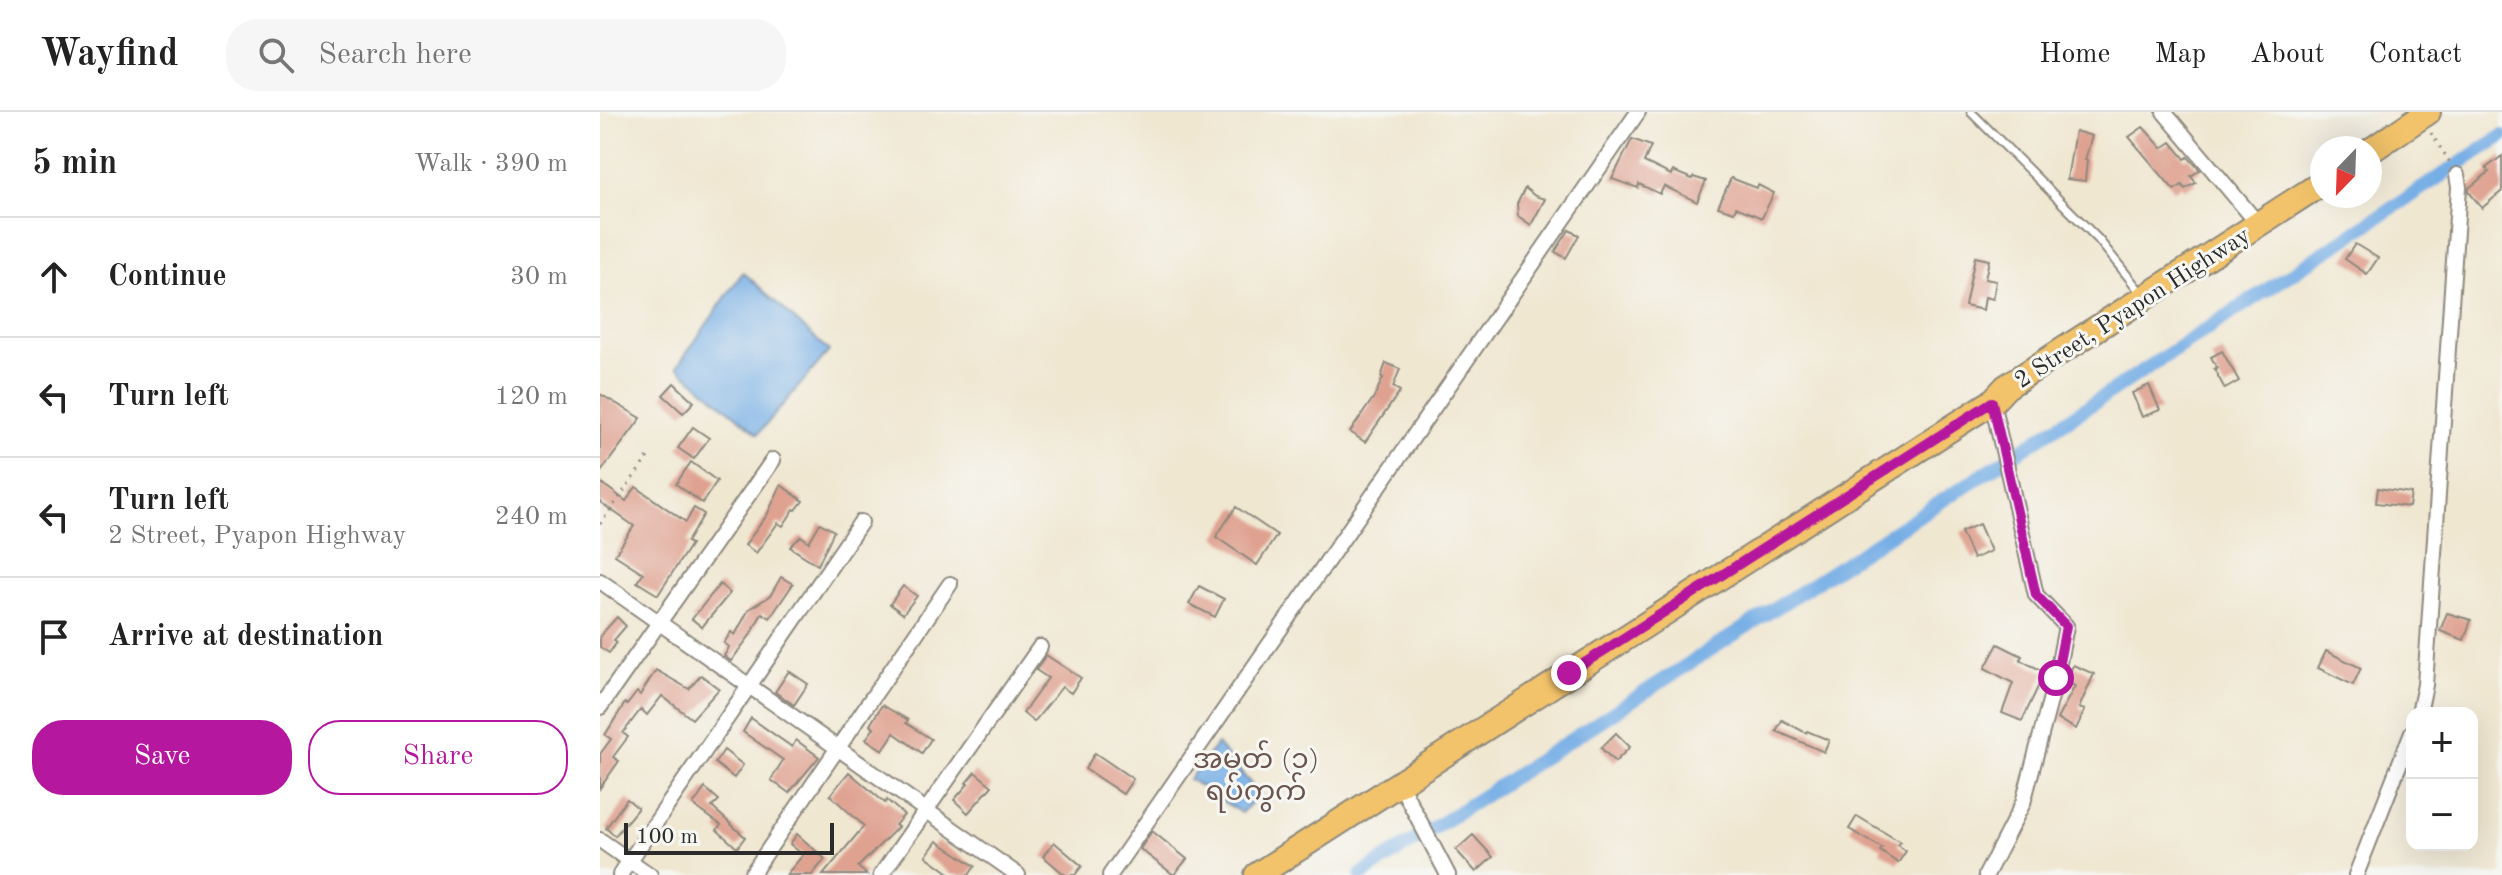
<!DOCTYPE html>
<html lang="en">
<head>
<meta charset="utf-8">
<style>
  body { margin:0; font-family:"Old Standard TT","Noto Sans Myanmar",serif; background:#f6f6f6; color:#222 }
  .controls { position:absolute; right:24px; bottom:24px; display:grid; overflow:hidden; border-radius:16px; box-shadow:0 8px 32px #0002 }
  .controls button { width:72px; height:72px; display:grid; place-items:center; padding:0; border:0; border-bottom:2px solid #e0e0e0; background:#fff; color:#222; font:40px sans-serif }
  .compass { position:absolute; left:1710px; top:24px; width:72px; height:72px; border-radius:50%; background:#fff; box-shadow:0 8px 32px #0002; rotate:203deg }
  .scale { position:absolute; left:24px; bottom:20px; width:210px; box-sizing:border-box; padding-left:8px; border:4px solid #2b2b2b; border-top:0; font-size:22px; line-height:28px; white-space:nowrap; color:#2b2b2b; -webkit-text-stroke:6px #f6f6f2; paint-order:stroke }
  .stop { position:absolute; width:24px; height:24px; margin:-18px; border:6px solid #b5179e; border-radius:50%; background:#fff }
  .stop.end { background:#b5179e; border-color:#fff; box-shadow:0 2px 8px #0008 }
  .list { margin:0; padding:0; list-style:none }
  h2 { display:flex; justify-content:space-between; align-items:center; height:104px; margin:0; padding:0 32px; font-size:34px }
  h2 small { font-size:26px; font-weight:400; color:#767676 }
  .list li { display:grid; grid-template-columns:52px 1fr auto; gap:24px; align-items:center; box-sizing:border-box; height:120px; padding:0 32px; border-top:2px solid #e0e0e0 }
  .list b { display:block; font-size:30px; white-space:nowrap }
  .list p { margin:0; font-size:26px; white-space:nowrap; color:#767676 }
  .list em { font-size:26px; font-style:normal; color:#767676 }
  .actions { display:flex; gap:16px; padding:24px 32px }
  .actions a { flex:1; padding:18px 0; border:2px solid #b5179e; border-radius:32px; text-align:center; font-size:28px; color:#b5179e }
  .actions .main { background:#b5179e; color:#fff }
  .icon { flex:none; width:44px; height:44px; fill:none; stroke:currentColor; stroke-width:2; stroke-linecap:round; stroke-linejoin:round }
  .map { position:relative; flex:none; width:1902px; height:763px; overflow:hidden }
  header { display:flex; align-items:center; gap:48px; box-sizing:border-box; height:112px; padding:0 40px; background:#fff; border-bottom:2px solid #e0e0e0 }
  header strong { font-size:38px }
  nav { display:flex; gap:44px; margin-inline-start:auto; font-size:28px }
  .search { width:560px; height:72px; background:#f6f6f6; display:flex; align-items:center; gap:20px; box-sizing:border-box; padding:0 28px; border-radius:32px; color:#767676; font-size:30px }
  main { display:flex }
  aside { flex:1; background:#fff }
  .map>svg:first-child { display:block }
  .water { fill:#75ade5; stroke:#506c88; stroke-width:2 }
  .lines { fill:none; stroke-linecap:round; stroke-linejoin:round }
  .canal { stroke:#75ade5; stroke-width:14 }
  .building { fill:#dfa190 }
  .lane-casing { stroke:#8e897e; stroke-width:11 }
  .street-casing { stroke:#8e897e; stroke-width:18 }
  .primary-casing { stroke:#8e897e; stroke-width:28 }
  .path { stroke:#8e897e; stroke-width:3; stroke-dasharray:2 6; stroke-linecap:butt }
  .lane { stroke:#fff; stroke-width:7 }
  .street { stroke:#fff; stroke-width:14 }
  .primary { stroke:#f2c36a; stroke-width:24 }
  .route { stroke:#b5179e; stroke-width:10 }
  .labels { text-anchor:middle; stroke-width:6; stroke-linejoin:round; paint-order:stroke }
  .street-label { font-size:24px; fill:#2b2b2b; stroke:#f6f6f2 }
  .quarter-label { font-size:28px; fill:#6a544e; stroke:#f6f6f2 }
</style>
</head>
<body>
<header>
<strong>Wayfind</strong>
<div class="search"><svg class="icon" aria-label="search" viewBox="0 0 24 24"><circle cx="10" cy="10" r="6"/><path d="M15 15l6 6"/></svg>Search here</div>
<nav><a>Home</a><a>Map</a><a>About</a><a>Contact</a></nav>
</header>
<main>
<aside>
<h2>5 min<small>Walk · 390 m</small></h2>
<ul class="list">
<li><svg class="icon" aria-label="ahead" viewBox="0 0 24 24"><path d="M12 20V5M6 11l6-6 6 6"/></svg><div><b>Continue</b></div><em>30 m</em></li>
<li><svg class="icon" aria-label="left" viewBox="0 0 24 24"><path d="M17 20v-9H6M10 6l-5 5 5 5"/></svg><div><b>Turn left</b></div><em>120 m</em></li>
<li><svg class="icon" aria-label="left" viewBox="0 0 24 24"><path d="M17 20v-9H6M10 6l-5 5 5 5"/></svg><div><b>Turn left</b><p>2 Street, Pyapon Highway</p></div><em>240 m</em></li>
<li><svg class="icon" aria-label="arrive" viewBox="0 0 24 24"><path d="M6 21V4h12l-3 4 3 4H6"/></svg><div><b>Arrive at destination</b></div></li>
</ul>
<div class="actions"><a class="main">Save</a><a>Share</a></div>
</aside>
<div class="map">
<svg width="1902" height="763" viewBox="0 0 1902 763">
  <rect width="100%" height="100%" fill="#f6f6f2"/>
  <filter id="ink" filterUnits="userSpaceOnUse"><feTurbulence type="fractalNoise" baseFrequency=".0125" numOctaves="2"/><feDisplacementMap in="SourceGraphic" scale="16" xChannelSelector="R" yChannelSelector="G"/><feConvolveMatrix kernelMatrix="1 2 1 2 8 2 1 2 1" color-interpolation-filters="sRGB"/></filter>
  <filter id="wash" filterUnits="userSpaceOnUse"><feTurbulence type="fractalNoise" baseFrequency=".006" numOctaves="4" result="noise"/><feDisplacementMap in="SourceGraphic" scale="32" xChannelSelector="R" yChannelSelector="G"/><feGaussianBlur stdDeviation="1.8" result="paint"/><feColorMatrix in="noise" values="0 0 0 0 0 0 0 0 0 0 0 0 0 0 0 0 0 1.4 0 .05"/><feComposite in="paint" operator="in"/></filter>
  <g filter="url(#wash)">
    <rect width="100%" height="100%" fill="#f0e7d1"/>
    <g class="water">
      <path d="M143,160L229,239L158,322L77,255Z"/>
      <path d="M617,632L660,683L641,701L589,667Z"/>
    </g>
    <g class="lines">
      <path class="canal" d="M761,763L1486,296L1902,24"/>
    </g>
    <g id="blocks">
      <g class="building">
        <path d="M1543,15L1562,36L1571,30L1585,47L1588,45L1600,58L1591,64L1596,71L1585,77L1582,73L1574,78L1529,25Z"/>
        <path d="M1475,19L1492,24L1485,48H1487L1485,69L1467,67Z"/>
        <path d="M1032,27L1051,34L1044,50L1071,63L1073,59L1092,67L1093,65L1106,69L1097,90L1064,74L1060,82L1039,72L1038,76L1012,67Z"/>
        <path d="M1902,44V79L1882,96L1869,80V76L1889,60L1886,56Z"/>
        <path d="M1131,66L1157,76L1158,73L1174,81L1162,106L1136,95L1134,100L1118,95Z"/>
        <path d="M925,76L935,84L945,87L931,113L918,104L917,92Z"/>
        <path d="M969,118L979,123L966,146L955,140Z"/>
        <path d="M1755,132L1778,146L1767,162L1745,147Z"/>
        <path d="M1375,145L1389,148L1385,167L1396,169L1393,187L1385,185L1383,198L1365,194Z"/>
        <path d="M1622,239L1639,269L1625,277L1614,257L1617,256L1611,245Z"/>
        <path d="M786,251L800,257L793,275L800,279L765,330L750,320L774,285L783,266L781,265Z"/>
        <path d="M74,271L94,290L83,301L63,283Z"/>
        <path d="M1549,273L1560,298L1542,305L1532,281Z"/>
        <path d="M0,282L41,306L0,361Z"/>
        <path d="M93,315L109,326L94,347L78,336Z"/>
        <path d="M91,350L117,369L102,391L76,372Z"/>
        <path d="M0,370L26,389L36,375L86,410L94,396L104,402L87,430L91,432L58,483L37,470L43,461L15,443L34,414L0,390Z"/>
        <path d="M181,373L203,389L196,398L194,397L183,414L178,411L156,441L145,433L167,403Z"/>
        <path d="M1778,376L1811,381L1809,395L1776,391Z"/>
        <path d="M636,395L677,423L657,453L616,425Z"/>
        <path d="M220,411L234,419L218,453L190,435L201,424L209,430Z"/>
        <path d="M1379,412L1391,439L1373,447L1361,420Z"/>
        <path d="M181,465L193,472L170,506L162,501L151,522L131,549L124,544L129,535L124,531L131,520L135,523L149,497L170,484Z"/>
        <path d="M120,472L130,481L102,515L92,507Z"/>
        <path d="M303,474L317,484L303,502L290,492Z"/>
        <path d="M599,474L624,487L615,505L589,492Z"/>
        <path d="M1847,501L1871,508L1864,528L1840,519Z"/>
        <path d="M17,505L26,514L14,528L17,530L9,541L0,535V524Z"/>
        <path d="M1398,532L1422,544L1420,548L1445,560L1422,609L1402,601L1413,571L1385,556Z"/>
        <path d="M1726,539L1761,556L1753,573L1718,556Z"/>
        <path d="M446,543L481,566L471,581L462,575L434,610L423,601L448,566L436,558Z"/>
        <path d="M1473,553L1494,562L1479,596L1485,598L1476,617L1457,607L1475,574L1466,570Z"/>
        <path d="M56,558L89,577L101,563L119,577L92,607L62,584L47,603L41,597L23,621L28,625L13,645L19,649L0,676V642L11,627L5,623L25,591L27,593L37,580L40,583Z"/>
        <path d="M189,559L208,572L194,593L175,580Z"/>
        <path d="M282,593L308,608L306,611L331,627L322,641L294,621L283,638L266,627L274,616L270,613Z"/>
        <path d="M151,606L192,635L196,628L219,645L189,681L171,668L183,648L143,620Z"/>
        <path d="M1182,608L1206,621L1207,619L1229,628L1224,640L1176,619Z"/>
        <path d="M1016,621L1030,635L1015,650L1001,636Z"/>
        <path d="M124,638L143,653L134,666L115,651Z"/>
        <path d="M495,641L533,667L523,682L485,657Z"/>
        <path d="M249,660L285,691L287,688L304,703L295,713L298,715L258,755L267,763H223L264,714L230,683Z"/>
        <path d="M375,660L392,674L368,701L354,688L368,672L366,671Z"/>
        <path d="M105,676L119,688L112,695L145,725L137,736L117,718L121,713L93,693Z"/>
        <path d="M27,687L38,696L15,724L6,716Z"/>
        <path d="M1257,704L1300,730L1297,733L1306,739L1298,751L1280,739L1282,736L1249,717Z"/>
        <path d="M552,719L587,747L574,763L540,737Z"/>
        <path d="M197,722L225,747L212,763H186L203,743L190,732Z"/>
        <path d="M873,723L893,745L876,760L856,738Z"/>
        <path d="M337,729L375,754L369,763H352L326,744Z"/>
        <path d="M454,730L482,754L475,763H465L443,744Z"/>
      </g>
    </g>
  </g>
  <g filter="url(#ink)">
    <use href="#blocks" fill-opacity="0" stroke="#8e897e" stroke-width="2"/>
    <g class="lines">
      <defs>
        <path id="lane" d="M1371,0L1498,127L1542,182"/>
        <g id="street">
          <path d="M1564,0L1659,113"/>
          <path d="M0,469L418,763"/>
          <path d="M0,595L173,348"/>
          <path d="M1819,601L1825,573L1859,75L1857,63"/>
          <path d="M799,670L848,763"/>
          <path d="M0,728L50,763"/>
          <path d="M20,763L261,410"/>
          <path d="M151,763L350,472"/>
          <path d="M281,763L440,535"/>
          <path d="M510,763L1038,0"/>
          <path d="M1386,763L1423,691L1456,566L1466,514L1436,483L1392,290"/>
          <path d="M1756,763L1812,620"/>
        </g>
        <g id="primary">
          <path d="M1770,39L1828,0"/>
          <path d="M657,763L1392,290L1406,275L1722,71"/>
        </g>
      </defs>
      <use href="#lane" class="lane-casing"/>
      <use href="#street" class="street-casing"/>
      <use href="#primary" class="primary-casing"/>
      <g class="path">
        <path d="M1831,21L1851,52"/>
        <path d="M0,412L51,341"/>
      </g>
      <use href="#lane" class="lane"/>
      <use href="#street" class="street"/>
      <use href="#primary" class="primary"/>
    </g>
  </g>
  <g class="lines" filter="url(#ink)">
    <path class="route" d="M969,561L1392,290L1436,483L1466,514L1456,566"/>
  </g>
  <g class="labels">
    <g class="street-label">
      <text transform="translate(1532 195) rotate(-33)" y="8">2 Street, Pyapon Highway</text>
    </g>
    <g class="quarter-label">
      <text x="656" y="656">အမှတ် (၁)<tspan x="656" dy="32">ရပ်ကွက်</tspan></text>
    </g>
  </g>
</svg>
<div class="controls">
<button>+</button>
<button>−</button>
</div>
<svg class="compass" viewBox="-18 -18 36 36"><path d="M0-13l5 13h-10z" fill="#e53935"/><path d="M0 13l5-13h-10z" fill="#767676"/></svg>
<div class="scale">100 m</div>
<div class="stop" style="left:1456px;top:566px"></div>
<div class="stop end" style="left:969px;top:561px"></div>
</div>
</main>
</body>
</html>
